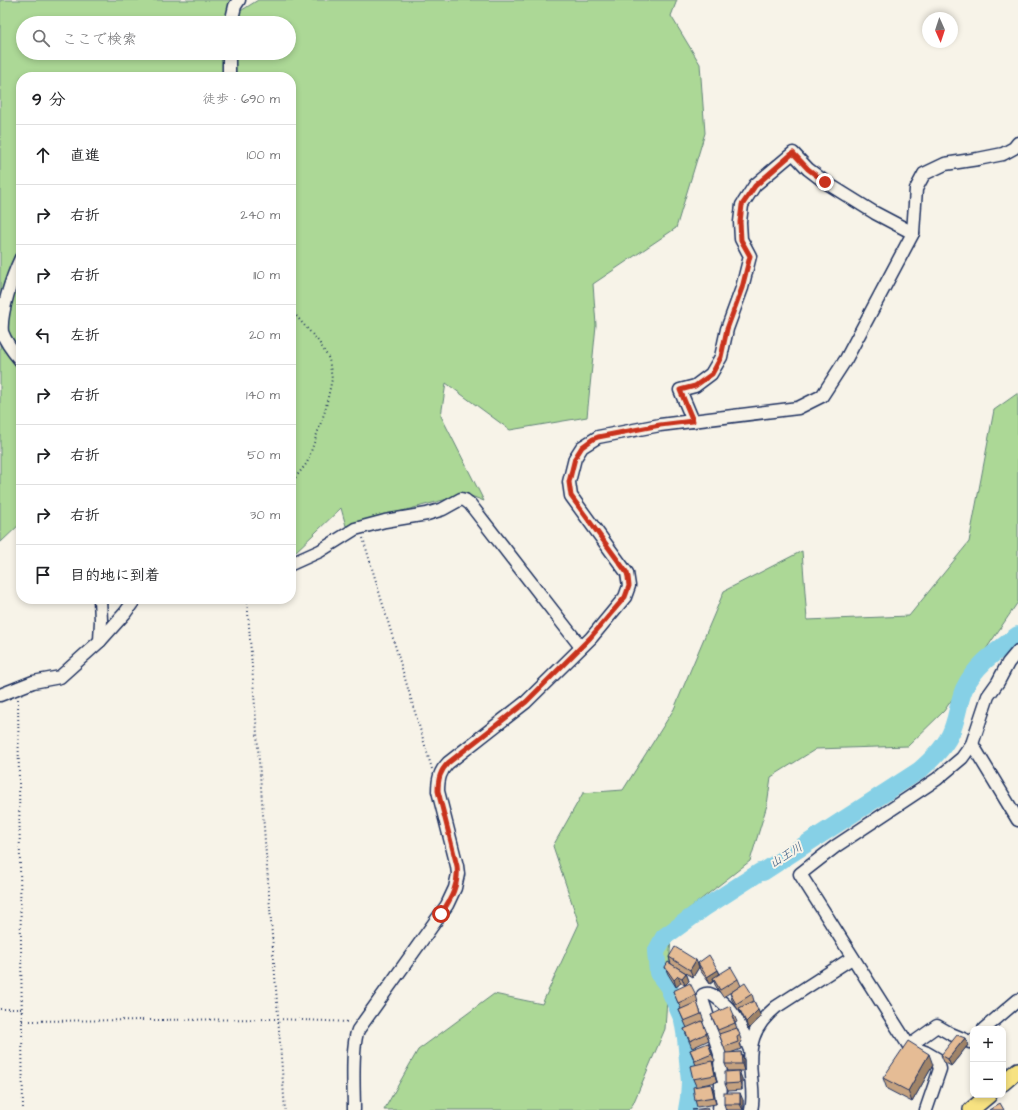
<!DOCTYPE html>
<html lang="ja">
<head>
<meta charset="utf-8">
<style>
  body { margin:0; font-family:"Architects Daughter","Klee One",sans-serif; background:#f6f6f6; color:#202124 }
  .controls { position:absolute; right:12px; bottom:12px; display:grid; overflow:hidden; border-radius:8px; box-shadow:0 2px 6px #0003 }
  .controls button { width:36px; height:36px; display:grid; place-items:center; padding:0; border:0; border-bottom:1px solid #e0e0e0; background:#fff; color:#202124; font:20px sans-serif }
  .compass { position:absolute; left:922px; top:12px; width:36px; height:36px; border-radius:50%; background:#fff; box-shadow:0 2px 6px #0003; rotate:177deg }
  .stop { position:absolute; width:12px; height:12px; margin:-9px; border:3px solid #c8321e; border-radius:50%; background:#fff }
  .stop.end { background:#c8321e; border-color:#fff; box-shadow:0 1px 4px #0008 }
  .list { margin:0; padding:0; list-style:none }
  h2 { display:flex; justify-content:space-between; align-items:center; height:52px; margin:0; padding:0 16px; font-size:17px }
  h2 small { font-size:13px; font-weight:400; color:#757577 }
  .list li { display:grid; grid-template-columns:26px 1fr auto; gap:12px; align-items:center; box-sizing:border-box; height:60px; padding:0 16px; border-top:1px solid #e0e0e0 }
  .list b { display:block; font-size:15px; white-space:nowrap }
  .list em { font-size:13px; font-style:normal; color:#757577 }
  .icon { flex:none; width:22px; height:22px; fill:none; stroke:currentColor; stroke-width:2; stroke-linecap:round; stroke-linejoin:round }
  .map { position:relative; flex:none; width:1018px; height:1110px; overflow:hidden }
  .search { position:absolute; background:#fff; box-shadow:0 2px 6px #0003; left:16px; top:16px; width:280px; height:44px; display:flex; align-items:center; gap:10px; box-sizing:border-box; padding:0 14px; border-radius:22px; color:#757577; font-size:15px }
  .panel { position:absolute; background:#fff; box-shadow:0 2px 6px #0003; left:16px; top:72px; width:280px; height:532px; border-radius:16px }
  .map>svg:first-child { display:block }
  .green { fill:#acd896; stroke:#64847a; fill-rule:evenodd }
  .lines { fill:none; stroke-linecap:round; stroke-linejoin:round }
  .river { stroke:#86d0e6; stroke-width:18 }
  .minor-casing { stroke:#1b2f5e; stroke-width:15 }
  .major-casing { stroke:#1b2f5e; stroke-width:18 }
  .path { stroke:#1b2f5e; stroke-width:2; stroke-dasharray:1 3; stroke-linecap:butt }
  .minor { stroke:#f7f3e8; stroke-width:12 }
  .major { stroke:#f7e281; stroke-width:15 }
  .wall { fill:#c5a280; stroke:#1b2f5e }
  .shaded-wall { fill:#a08468; stroke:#1b2f5e }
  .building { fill:#e5bc95; stroke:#1b2f5e }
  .route { stroke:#c8321e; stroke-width:5 }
  .labels { text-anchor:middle; stroke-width:4; stroke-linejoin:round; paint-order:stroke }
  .water-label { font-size:12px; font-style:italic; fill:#365780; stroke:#f7f3e8 }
</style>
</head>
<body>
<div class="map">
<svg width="1018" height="1110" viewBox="0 0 1018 1110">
  <rect width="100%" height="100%" fill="#f7f3e8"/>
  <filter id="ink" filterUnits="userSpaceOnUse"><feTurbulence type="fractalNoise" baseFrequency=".025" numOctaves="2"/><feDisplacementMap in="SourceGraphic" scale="8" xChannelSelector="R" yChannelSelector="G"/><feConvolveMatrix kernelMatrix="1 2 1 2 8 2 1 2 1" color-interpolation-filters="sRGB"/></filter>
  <g filter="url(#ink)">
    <g class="green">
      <path d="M0,0H240L239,12L258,0H677L671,16L700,64L705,133L676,228L593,284L596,325L587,417L510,430L446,383L441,416L484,501L466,494L346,526L341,508L291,556V77H236L235,55L232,77H21V361L2,331L21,370V523L0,543ZM23,23H289V53H23Z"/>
      <path d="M1018,393V602L944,711L908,746L816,749L771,777L767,805L750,861L672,922L665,1029L633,1104L628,1110H384L418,1050L494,994L542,1004L579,924L553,846L583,793L623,790L674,709L724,591L802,551L807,620L909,616L969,542L994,410Z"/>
    </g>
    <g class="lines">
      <path class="river" d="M687,1110L689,1098L690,1082L686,1038L683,1020L668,986L658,973L656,952L664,937L704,908L760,872H763L920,770C931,760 943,749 950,735C957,721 958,703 964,689C975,665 998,650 1018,635"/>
      <defs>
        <g id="minor">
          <path d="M231,23L235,6L239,0"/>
          <path d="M229,77V53"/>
          <path d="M21,258C12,277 0,313 2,332C6,343 14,353 21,361"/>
          <path d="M693,421L680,390L695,386L711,374L721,357L727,329L742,288L750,256L741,239L740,222L742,205L755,185L793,153L808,169L825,182L875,213L913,233"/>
          <path d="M291,564L320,551L355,529L385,521L427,514L443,509L461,499L465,500L470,504L581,647"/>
          <path d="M100,599L101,620L100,641"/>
          <path d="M0,695L33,682L60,677L100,641L125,613L135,599"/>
          <path d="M972,744L1018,820"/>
          <path d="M984,1029L1018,1000"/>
          <path d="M909,1046L937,1026L951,1034L970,1042L973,1040"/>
          <path d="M354,1110C354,1091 351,1046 358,1030L447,905L455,888L458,874L457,866L438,791C438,779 440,771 448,763L526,702L591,638L625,597L629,586L627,573L571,496L569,482L575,458L582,447L598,437L660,425L798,408L822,396L846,359L913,233L916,189L924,174L945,164L978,159L1003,154L1014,148L1018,143"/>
          <path d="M719,1110L721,1085L720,1054L702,999L703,995C708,992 712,994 717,998C738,1014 740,1026 750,1050"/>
          <path d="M751,1110C754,1099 752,1087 751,1076C748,1045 752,1027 776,1007L852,958"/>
          <path d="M926,1110L940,1069L937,1059L925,1052L909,1046L800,874L836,846L937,779L962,758L972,744L988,696L998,682L1008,663L1018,651"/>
        </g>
        <g id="major">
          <path d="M1003,1083L1018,1070"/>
          <path d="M971,1110L989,1095"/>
        </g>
      </defs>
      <use href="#minor" class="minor-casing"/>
      <use href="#major" class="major-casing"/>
      <g class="path">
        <path d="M291,310L319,342L329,359L332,379L325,411L307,463L291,483"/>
        <path d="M363,538L432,769"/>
        <path d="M247,599L285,1110"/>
        <path d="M18,699L23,1110"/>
        <path d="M0,1009H22"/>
        <path d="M22,1021L278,1019L350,1022"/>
      </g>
      <use href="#minor" class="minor"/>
      <use href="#major" class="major"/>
    </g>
    <g class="wall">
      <path d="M669,957L699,967L693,977L671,964Z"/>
      <path d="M698,963L718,970L720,974L738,979L741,986L723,997L715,985L714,981L710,984L700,970Z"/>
      <path d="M665,967L686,973L689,981L685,985L681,983L676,987L668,974Z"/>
      <path d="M673,991L696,995L698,1002L697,1003L704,1021L702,1022L709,1040L692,1048L684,1029L687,1028L679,1010L681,1009Z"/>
      <path d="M730,993L752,994L754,1001L761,1017L748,1029L740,1010L739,1011L732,1000Z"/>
      <path d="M711,1015H734L737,1022L735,1023L742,1042L739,1044L741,1049L730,1053L741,1052L744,1060V1071H728L725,1064L726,1053L719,1034Z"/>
      <path d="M968,1045L951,1066L944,1062L941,1055Z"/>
      <path d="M690,1050L712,1054L715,1061L712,1062L714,1068L717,1082L702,1085L714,1091L716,1104L697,1107L695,1100L696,1086L693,1079L696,1065Z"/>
      <path d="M933,1065L912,1102L887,1089L883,1078Z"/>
      <path d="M739,1071L742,1079V1090L728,1091L725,1084Z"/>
      <path d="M743,1100V1110H726L724,1104Z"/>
    </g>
    <g class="shaded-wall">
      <path d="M696,960L699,967L693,977L690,970Z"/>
      <path d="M718,970L721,977L713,978L714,981L710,984L707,977Z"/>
      <path d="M686,973L689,981L685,985L682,978Z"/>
      <path d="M678,976L681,983L676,987L674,980Z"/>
      <path d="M758,1010L761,1017L748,1029L746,1022Z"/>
      <path d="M965,1038L968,1045L951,1066L948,1059Z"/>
      <path d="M741,1052L744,1060V1071L742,1064Z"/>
      <path d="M929,1054L933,1065L912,1102L908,1091Z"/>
      <path d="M712,1061L714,1068L717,1082L715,1075Z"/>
      <path d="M739,1071L742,1079V1090L740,1083Z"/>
      <path d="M711,1084L714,1091L716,1104L714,1097Z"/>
      <path d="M740,1093L743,1100V1110L740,1104Z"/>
    </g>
    <g class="building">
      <path d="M675,947L696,960L690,970L669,957Z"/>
      <path d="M709,955L718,970L707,977L698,963Z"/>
      <path d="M668,962L686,973L682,978L678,976L674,980L665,967Z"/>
      <path d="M731,967L738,979L720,990L713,978Z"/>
      <path d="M690,983L696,995L678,1003L673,991Z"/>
      <path d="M745,983L752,994L736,1004L730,993Z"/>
      <path d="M754,1001L758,1010L746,1022L739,1008Z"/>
      <path d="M697,1002L701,1014L684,1021L679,1010Z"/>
      <path d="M730,1006L734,1015L732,1016L735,1023L718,1030L711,1015Z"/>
      <path d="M702,1021L707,1033L690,1041L684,1029Z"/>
      <path d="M737,1028L740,1035L737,1037L738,1042L724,1047L719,1034Z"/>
      <path d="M957,1035L965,1038L948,1059L941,1055Z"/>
      <path d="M908,1041L929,1054L908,1091L883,1078Z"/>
      <path d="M708,1043L712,1054L695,1061L690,1050Z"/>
      <path d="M741,1052L742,1064H725V1053Z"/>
      <path d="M712,1061L715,1075L693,1079L690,1066Z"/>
      <path d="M739,1071L740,1083L725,1084V1072Z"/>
      <path d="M711,1084L714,1097L695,1100L693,1087Z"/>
      <rect x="724" y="1093" width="16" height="11"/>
      <path d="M1000,1103L1004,1110H989Z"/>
      <path d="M707,1108L708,1110H692Z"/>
    </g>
  </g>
  <g class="lines" filter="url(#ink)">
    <path class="route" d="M441,914C451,899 459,885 457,866L438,791C438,779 440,771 448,763L526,702L590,638L625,597L629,586L628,577L627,573L571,496L569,482L575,458L582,447L593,439L598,437L660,425L693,421L680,390L695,386L712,374L721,357L727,329L742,288L750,256L741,240L740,222L742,205L755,186L793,153L808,169L825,182"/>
  </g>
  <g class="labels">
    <g class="water-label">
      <text transform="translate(786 855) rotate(-32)" y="4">山王川</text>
    </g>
  </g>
</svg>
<div class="controls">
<button>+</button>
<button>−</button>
</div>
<svg class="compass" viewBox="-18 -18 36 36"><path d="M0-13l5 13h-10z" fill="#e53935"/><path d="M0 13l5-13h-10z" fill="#757577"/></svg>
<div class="stop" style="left:441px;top:914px"></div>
<div class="stop end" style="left:825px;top:182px"></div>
<div class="search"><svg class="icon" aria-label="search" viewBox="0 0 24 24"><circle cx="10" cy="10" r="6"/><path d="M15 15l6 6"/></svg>ここで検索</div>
<section class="panel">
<h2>9 分<small>徒歩 · 690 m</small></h2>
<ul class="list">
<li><svg class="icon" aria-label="ahead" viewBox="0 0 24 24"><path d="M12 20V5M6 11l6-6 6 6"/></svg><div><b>直進</b></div><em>100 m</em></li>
<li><svg class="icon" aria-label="right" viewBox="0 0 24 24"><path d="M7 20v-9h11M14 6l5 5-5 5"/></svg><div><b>右折</b></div><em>240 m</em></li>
<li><svg class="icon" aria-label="right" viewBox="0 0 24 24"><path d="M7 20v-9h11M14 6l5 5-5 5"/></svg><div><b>右折</b></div><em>110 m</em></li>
<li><svg class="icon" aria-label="left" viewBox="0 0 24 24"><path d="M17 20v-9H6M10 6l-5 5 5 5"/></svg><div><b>左折</b></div><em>20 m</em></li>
<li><svg class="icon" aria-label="right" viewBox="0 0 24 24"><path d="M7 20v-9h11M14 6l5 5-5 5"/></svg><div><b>右折</b></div><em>140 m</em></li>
<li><svg class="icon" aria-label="right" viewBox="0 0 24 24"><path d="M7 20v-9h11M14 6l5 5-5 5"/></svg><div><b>右折</b></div><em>50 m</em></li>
<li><svg class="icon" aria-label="right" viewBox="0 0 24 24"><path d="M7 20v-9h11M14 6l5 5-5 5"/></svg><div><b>右折</b></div><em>30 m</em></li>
<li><svg class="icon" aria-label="arrive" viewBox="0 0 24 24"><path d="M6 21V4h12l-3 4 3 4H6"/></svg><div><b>目的地に到着</b></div></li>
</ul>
</section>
</div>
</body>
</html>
